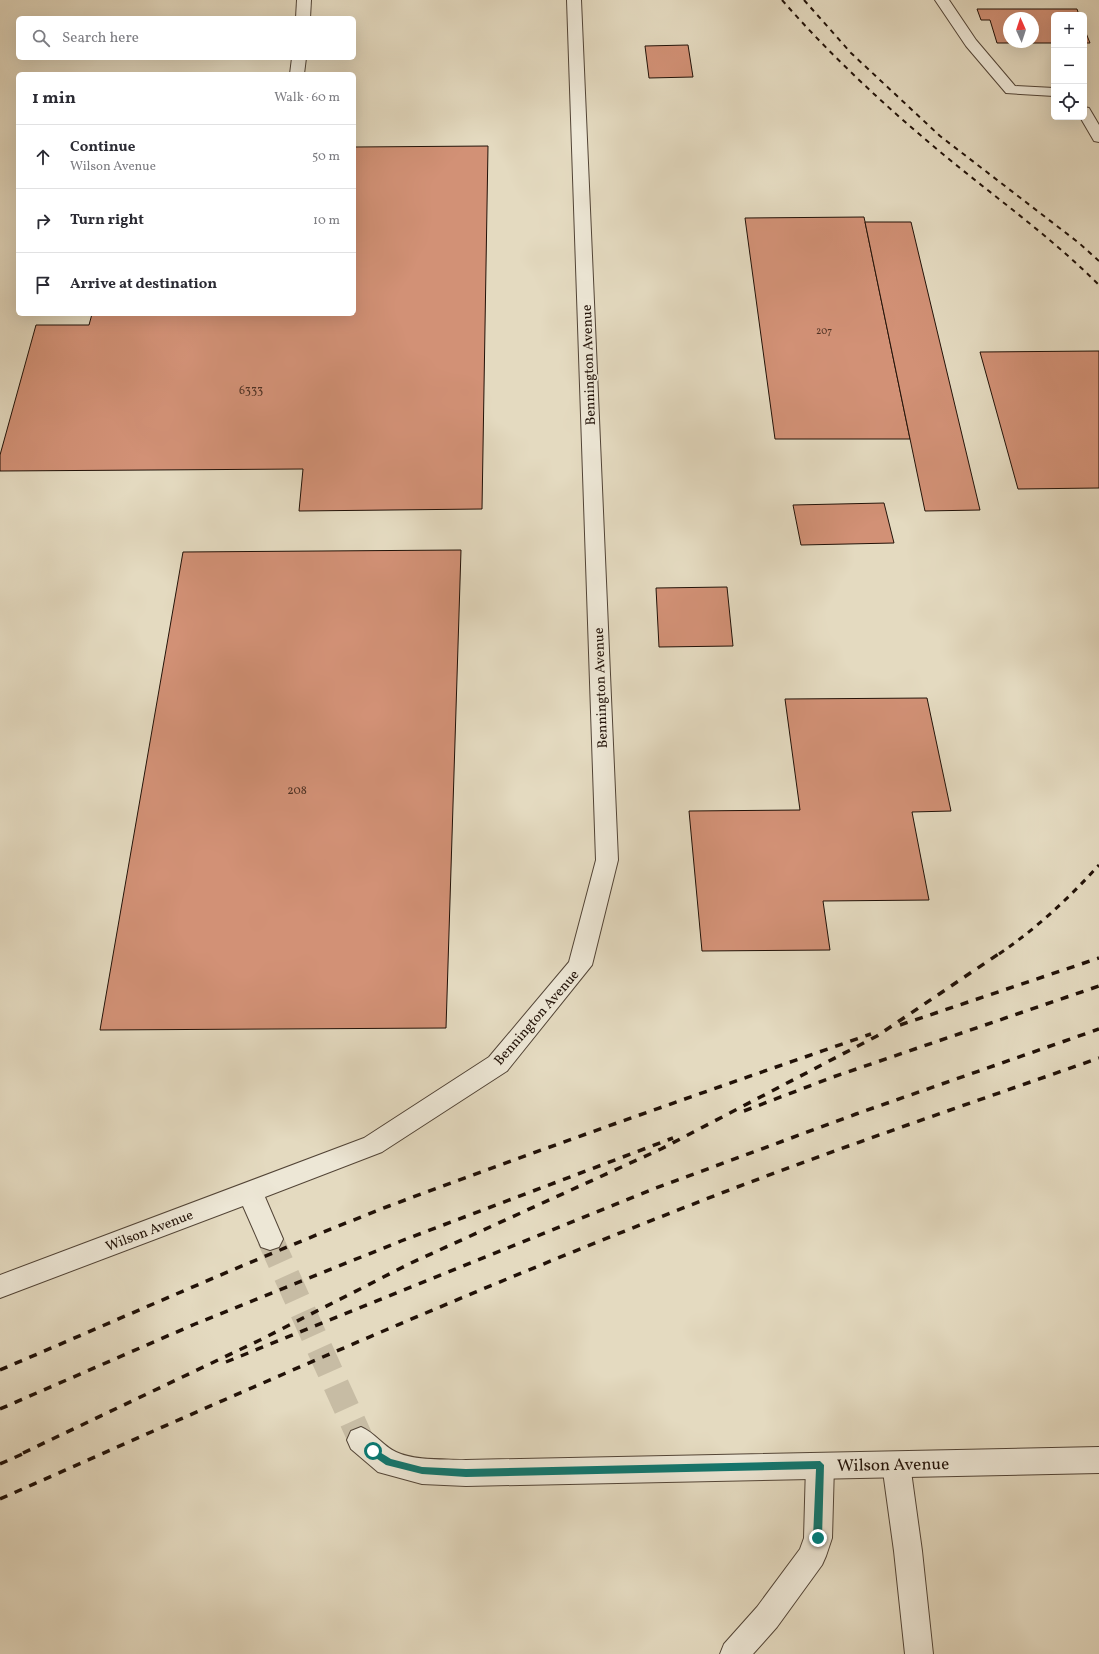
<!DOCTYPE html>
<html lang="en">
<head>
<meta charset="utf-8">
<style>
  body { margin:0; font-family:Vollkorn,serif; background:#f2f2f3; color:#2b2b33 }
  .controls { position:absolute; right:12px; top:12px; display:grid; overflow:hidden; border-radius:6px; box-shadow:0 4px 16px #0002 }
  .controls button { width:36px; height:36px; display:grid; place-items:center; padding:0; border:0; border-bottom:1px solid #e1e1e2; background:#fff; color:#2b2b33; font:20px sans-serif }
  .compass { position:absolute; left:1003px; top:12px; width:36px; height:36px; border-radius:50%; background:#fff; box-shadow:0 4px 16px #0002; rotate:357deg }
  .stop { position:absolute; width:12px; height:12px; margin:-9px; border:3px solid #0f766e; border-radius:50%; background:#fff }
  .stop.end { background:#0f766e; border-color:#fff; box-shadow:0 1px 4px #0008 }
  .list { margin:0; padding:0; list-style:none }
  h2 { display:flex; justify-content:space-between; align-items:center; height:52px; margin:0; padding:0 16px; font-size:17px }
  h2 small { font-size:13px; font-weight:400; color:#7c7c81 }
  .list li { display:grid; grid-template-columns:26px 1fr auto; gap:12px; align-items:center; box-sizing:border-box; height:64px; padding:0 16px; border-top:1px solid #e1e1e2 }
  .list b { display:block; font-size:15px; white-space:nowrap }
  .list p { margin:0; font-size:13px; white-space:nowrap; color:#7c7c81 }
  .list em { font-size:13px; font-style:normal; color:#7c7c81 }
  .icon { flex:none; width:22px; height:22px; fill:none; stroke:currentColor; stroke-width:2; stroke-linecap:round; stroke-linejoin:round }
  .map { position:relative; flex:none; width:1099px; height:1654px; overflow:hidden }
  .search { position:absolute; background:#fff; box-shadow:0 4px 16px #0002; left:16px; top:16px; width:340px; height:44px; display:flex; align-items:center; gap:10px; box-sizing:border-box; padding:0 14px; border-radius:6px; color:#7c7c81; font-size:15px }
  .panel { position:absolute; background:#fff; box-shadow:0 4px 16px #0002; left:16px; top:72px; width:340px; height:244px; border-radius:6px }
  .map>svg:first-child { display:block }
  .building { fill:#d29176; stroke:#221208; fill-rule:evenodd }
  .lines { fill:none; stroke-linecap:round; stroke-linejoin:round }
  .street-tunnel { stroke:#c7bca4; stroke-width:26; stroke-dasharray:26 14; stroke-linecap:butt }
  .lane-casing { stroke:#524436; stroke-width:2 }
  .street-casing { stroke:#524436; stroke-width:2 }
  .lane { fill:#ede7d6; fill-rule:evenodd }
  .street { fill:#ede7d6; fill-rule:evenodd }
  .rail-far2 { stroke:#221208; stroke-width:2; stroke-dasharray:5 5; stroke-linecap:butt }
  .rail-far1 { stroke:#221208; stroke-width:3; stroke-dasharray:6 6; stroke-linecap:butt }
  .rail { stroke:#221208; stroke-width:3.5; stroke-dasharray:8 8; stroke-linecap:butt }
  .route { fill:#0f766e }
  .labels { text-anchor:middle; stroke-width:3.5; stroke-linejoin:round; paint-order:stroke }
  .far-number-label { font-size:10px; fill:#4e3224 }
  .number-label { font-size:12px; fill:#4e3224 }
  .street-label { font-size:14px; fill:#221208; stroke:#ede7d6 }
  .near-street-label { font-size:17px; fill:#221208; stroke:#ede7d6 }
</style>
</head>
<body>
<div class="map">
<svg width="1099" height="1654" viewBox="0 0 1099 1654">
  <rect width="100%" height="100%" fill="#e4dac0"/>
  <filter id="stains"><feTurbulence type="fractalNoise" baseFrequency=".005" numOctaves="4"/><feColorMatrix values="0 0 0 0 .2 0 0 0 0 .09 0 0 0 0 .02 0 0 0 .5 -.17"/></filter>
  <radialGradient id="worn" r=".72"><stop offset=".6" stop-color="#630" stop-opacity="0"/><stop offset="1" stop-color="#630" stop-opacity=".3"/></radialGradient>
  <g class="building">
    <path d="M977,9H1077L1079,15H1054V43H997L990,20H981ZM1009,18H1033V42H1009Z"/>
    <path d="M1084,28L1090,43H1084Z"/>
    <path d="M688,45L693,77L649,78L645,46Z"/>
    <path d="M488,146L482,509L299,511L303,469L0,471V455L36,325H89L92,314H354V147Z"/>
    <path d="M864,217L910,439H775L745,218Z"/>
    <path d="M865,222H911L980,510L925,511Z"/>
    <path d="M1099,351V488L1018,489L980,352Z"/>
    <path d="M884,503L894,543L801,545L793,505Z"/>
    <path d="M461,550L446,1028L100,1030L183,552Z"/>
    <path d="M727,587L733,646L659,647L656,588Z"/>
    <path d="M927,698L951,811L912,812L929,900L823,901L830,950L702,951L689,811L800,810L785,699Z"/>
  </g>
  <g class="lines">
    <path class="street-tunnel" d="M270,1239L361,1440"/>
    <defs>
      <g id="lane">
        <path d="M297,0H311L310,18H296Z"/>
        <path d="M935,0H949L976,40L1015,86L1054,88V96L1006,93L966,46Z"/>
        <path d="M292,58H306L304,74H290Z"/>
        <path d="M1084,107L1089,108L1099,125V142L1094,141L1080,117H1084Z"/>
        <path d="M896,1452L906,1455L910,1464L922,1551L933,1654H905L894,1551L882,1464L886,1455Z"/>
        <path d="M820,1453L830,1456L834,1465L832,1538L826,1556L822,1565L777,1627L753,1654H720L724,1644L757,1607L800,1549L804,1538L806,1465L810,1456Z"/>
      </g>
      <g id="street">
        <path d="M567,0H581L618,860L592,965L507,1071L382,1152L265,1197L283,1239L279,1247L270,1250L261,1247L243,1206L0,1298V1275L364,1138L489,1057L569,962L596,860Z"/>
        <path d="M361,1427C375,1433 383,1446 396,1452C415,1461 445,1459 466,1460L1099,1447V1473L466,1486L422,1484L378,1472L351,1449L347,1440L351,1431Z"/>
      </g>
    </defs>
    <use href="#lane" class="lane-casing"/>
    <use href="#street" class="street-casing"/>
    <use href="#lane" class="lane"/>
    <use href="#street" class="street"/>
    <g class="rail-far2">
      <path d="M782,0C831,56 886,107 944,155C996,198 1051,237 1099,285"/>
      <path d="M804,0L851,53L940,136L1079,243L1099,261"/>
    </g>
    <path class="rail-far1" d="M999,954C1037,928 1068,899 1099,865"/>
    <g class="rail">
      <path d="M900,1025L1099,958"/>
      <path d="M744,1111L833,1077L1099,986"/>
      <path d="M226,1362L656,1188L856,1114L1099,1029"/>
      <path d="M0,1370C129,1315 258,1257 389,1206C549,1146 710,1090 871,1034"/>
      <path d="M0,1409L195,1324L401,1241L673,1138"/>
      <path d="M23,1453L260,1340L411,1263L661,1149L877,1036L1000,953"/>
      <path d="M0,1464L27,1452"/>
      <path d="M0,1499C223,1400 446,1301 673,1212C814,1156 957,1108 1099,1058"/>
    </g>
  </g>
  <path class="route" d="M373,1448L391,1459L422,1467L466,1469L820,1461L824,1465L822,1538L818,1542L813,1538L816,1469L466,1477L422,1474L386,1465L370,1454V1449Z"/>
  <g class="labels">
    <g class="far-number-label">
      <text x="824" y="334">207</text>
    </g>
    <g class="number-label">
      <text x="251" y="394">6333</text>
      <text x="297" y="794">208</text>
    </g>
    <g class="street-label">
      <text transform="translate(588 365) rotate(-92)" y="5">Bennington Avenue</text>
      <text transform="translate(600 688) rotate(-92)" y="5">Bennington Avenue</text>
      <text transform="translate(536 1017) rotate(-49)" y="5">Bennington Avenue</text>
      <text transform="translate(149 1230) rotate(-21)" y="5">Wilson Avenue</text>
    </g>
    <g class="near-street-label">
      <text transform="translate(893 1464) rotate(-1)" y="6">Wilson Avenue</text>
    </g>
  </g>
  <rect width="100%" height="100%" filter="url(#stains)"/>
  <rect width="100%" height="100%" fill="url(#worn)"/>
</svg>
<div class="controls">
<button>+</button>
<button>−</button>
<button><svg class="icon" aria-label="locate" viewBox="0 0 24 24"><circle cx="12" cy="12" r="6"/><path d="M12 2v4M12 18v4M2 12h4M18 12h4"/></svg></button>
</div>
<svg class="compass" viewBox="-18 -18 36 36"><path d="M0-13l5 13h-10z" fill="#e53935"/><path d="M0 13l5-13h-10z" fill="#7c7c81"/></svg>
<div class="stop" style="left:373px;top:1451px"></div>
<div class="stop end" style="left:818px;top:1538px"></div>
<div class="search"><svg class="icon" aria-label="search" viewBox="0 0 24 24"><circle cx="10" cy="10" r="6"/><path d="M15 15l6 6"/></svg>Search here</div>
<section class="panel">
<h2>1 min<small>Walk · 60 m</small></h2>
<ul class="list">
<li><svg class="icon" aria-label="ahead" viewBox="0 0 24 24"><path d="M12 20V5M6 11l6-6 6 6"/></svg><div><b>Continue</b><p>Wilson Avenue</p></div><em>50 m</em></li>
<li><svg class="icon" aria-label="right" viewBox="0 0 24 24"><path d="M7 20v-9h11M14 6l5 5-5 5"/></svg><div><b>Turn right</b></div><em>10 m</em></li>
<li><svg class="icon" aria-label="arrive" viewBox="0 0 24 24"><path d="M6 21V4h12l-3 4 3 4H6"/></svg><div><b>Arrive at destination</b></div></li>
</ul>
</section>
</div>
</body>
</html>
